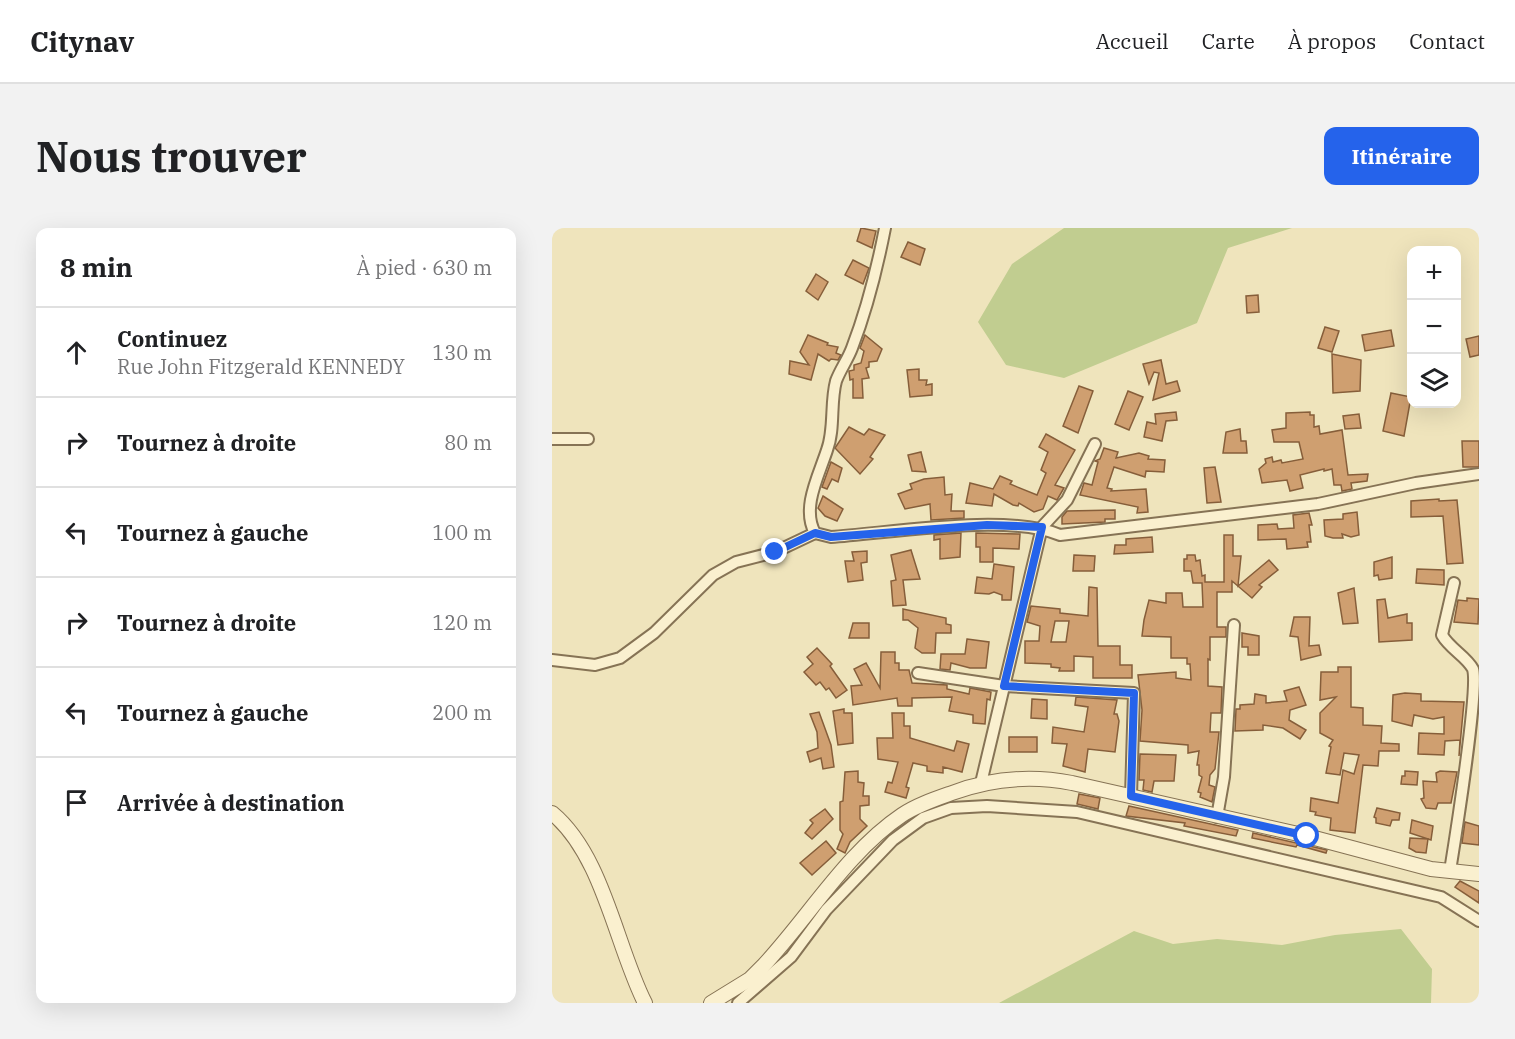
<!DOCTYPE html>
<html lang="fr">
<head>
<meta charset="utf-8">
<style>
  body { margin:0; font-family:"IBM Plex Serif",serif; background:#f2f2f2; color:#202124 }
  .controls { position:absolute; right:18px; top:18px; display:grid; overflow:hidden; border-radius:12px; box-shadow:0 6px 24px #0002 }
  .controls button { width:54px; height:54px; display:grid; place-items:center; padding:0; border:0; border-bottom:2px solid #e0e0e0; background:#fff; color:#202124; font:30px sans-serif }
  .stop { position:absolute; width:18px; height:18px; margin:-14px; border:4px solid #2563eb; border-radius:50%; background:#fff }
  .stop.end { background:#2563eb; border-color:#fff; box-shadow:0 2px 6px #0008 }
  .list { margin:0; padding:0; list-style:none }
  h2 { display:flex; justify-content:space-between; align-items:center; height:78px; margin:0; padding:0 24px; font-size:26px }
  h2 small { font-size:20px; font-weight:400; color:#757577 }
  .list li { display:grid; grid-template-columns:39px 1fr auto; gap:18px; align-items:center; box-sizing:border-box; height:90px; padding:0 24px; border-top:2px solid #e0e0e0 }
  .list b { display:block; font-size:22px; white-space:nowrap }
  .list p { margin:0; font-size:20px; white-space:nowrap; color:#757577 }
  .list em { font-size:20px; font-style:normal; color:#757577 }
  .icon { flex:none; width:33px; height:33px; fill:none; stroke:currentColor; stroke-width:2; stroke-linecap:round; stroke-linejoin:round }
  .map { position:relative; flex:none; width:927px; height:775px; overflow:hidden; border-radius:12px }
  header { display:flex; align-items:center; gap:36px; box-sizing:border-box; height:84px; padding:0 30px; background:#fff; border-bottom:2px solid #e0e0e0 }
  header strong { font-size:28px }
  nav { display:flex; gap:33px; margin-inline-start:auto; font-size:21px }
  .intro { display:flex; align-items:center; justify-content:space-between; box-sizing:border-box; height:144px; padding:0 36px }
  h1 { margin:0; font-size:42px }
  .button { padding:15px 27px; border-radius:12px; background:#2563eb; color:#fff; font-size:21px; font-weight:700 }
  main { display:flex; gap:36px; padding:0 36px }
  aside { flex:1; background:#fff; border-radius:12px; box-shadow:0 6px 24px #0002 }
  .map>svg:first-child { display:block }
  .green { fill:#c1cd90 }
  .building { fill:#cf9f70; stroke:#865e3a; stroke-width:1.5; fill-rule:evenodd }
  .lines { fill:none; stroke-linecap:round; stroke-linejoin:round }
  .minor-casing { stroke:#867355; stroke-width:14 }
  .tertiary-casing { stroke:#867355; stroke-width:16 }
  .minor { stroke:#faf0cf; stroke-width:10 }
  .tertiary { stroke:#faf0cf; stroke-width:14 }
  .route { stroke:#2563eb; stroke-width:8 }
</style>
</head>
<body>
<header>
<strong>Citynav</strong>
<nav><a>Accueil</a><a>Carte</a><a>À propos</a><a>Contact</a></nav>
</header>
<div class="intro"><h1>Nous trouver</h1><a class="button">Itinéraire</a></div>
<main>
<aside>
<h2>8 min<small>À pied · 630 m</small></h2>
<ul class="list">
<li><svg class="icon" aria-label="ahead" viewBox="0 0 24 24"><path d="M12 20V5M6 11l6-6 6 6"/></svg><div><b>Continuez</b><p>Rue John Fitzgerald KENNEDY</p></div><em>130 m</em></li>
<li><svg class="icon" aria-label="right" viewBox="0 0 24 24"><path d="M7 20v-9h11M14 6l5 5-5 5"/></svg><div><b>Tournez à droite</b></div><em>80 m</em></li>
<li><svg class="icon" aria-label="left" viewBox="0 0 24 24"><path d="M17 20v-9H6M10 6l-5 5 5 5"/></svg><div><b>Tournez à gauche</b></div><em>100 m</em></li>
<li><svg class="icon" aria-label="right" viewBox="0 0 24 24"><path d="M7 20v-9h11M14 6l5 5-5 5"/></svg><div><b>Tournez à droite</b></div><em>120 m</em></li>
<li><svg class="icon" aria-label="left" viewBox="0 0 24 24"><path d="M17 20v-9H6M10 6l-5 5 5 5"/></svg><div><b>Tournez à gauche</b></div><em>200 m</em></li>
<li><svg class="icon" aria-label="arrive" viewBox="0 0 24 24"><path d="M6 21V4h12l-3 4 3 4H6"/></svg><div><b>Arrivée à destination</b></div></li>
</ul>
</aside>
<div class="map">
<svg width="927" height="775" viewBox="0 0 927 775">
  <rect width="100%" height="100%" fill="#efe4bc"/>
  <g class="green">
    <path d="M512,0H740L676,20L645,95L512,150L454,137L426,94L460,36Z"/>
    <path d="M849,701L880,741L879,775H447L582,703L621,716L665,711L730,717L783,707Z"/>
  </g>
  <g class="building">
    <path d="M309,0L324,3L320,20L305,13Z"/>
    <path d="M356,14L373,21L368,37L349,29Z"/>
    <path d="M301,32L317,40L311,56L293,47Z"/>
    <path d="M264,46L276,54L266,72L254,63Z"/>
    <path d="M706,67L707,84L695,85L694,68Z"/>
    <path d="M773,99L787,103L780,124L766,120Z"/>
    <path d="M839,102L842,118L813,123L810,107Z"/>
    <path d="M256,107L276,115L275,117L286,119L284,125L289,127L286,132L279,131L277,133L266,126L259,152L237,146L238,133L257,137L248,124Z"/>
    <path d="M313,107L330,121L325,133L317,134V139L314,140L317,150L310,151L311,170H301V151L298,152L297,143L302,142V137L309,135L312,123L308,120Z"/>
    <path d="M927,108V127L918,129L914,111Z"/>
    <path d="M780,126L809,132L808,163L781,165Z"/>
    <path d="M609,132L614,156L625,153L628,163L601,172L607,145L602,144L597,156L591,136Z"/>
    <path d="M367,141V152H375L374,157L380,156V167L358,169L355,142Z"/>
    <path d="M527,158L541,163L526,205L511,198Z"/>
    <path d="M576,163L591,169L577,202L563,196Z"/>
    <path d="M839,165L859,169L852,208L831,203Z"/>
    <path d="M624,184L625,192L614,193L610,213L592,209L595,194L604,196L603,186Z"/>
    <path d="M758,184V187H762V199L767,198L768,206L790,202L796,247L816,246L815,253L799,255L800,261L790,263L789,257H782L780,241L772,243V241L748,247L751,260L738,263L735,252L710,255L707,241L714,235L713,231L720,229L721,234L729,232L730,235L751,231L747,214H722L720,202L734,200V185Z"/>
    <path d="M807,186L809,200L793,201L791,188Z"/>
    <path d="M297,199L312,207L317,201L333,207L318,229L321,231L308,246L283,220Z"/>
    <path d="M688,201L689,213H694L695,225H671L674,204Z"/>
    <path d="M494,206L523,222L503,257L512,260L505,272L496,268L491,281L482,284L467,275L466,278L461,277L442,266L440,278L414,275L418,255L441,261L448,248L460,253L458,256L485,267L494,245L489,242L496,224L487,219Z"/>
    <path d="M910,213H927V239H911Z"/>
    <path d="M552,220L566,224L564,230L587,225L597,228L596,231L613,232L612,244L594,243L593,249L562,239L555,260L560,261L559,263L594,261L596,284L585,285L586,279L528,267L532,255L540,257L546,234L543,233L548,231Z"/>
    <path d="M369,224L374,244L360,243L356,227Z"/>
    <path d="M279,234L290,240L286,254L280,251L275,261L270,259Z"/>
    <path d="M663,239L669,274L655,275L652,240Z"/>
    <path d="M392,249L393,267L400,266L399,283H412V290L379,292L378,276L353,281L346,266L360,261L358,256L372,251Z"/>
    <path d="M271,268L291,281L285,293L273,288L266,280Z"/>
    <path d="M887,271V273L905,272L911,335L895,336L891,288L859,289V273Z"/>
    <path d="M563,282V291H553V294L510,296V289L515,283Z"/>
    <path d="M805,284L807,307L799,309L790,306L791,310H781L773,308L772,292L791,291V286Z"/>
    <path d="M757,285L760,297H757L759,314H755L756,319L735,321L734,311L706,312V297L725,296L726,301L742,300L741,287Z"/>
    <path d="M409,305L408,329L388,331V311L382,312V307Z"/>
    <path d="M424,305L468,306L467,321L441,320V334H428V319H424Z"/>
    <path d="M672,307H681V328H689L686,358L717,332L726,342L707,357L710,359L700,370L680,353V364H665V399H674V409H658V432L656,431V458L670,459L669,485H659L658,504H667L663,541L658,547L657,557L663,559L660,574L648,569L649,565L646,564L650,549L647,547V537H645L647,523L636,525V517L588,513L590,482L586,447L624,444V450L639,452L638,436H635V430H619V409L590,408L592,392L597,372L614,375V365H630L631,379H651L650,355H641L639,343H632V331H635V327H643L644,333L648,332L650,348L653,347V354H672Z"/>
    <path d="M600,309L601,324L562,326L563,317H574V311Z"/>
    <path d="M359,322L368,351L351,352L354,377L341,378L339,353L344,352L339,327Z"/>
    <path d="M315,323V334L309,335L311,352L296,354L293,333H302L300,324Z"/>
    <path d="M522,327L543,328L542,343H521Z"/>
    <path d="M840,329V350L827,352L826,347L822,348V334Z"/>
    <path d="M442,336L462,339L459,372H450V367L442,364L437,366L423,365L425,349L440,351Z"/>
    <path d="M865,341L892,342V357L864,355Z"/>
    <path d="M537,359L545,360L546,418H568V437H580V450H541V429L522,428V443H507L508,440L499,439V436L473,435V413H487L488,398L475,394L479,378L508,381V385L536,388ZM503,393H517L514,414H499Z"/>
    <path d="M802,360L806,395L791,396L786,365Z"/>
    <path d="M915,370L927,371L926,396L902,394L906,372L915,373Z"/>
    <path d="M833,371L836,390L855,386V395H860V412L827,414L825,372Z"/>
    <path d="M351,381L394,390V396L399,397V405H384L383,425H370L363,420L366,400L356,392H351Z"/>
    <path d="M742,389H758L757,418L767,417L769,427L749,432L746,409L738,408Z"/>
    <path d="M301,395H317V410H297Z"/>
    <path d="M690,405L707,408V427H696V419H690Z"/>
    <path d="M415,411L437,414L434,440H418L399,435L398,442L388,441L389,426H413Z"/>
    <path d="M265,420L280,436L278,438L295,462L284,470L277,460L274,462L268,454L264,457L252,444L261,436L255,429Z"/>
    <path d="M329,424H343V435H347V442H357L360,455L395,457V461L417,466L418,460L439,464L438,472L435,471L433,496L421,495V487L397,483L400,469L360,470V478H346L345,470L301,477L299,458L310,457L302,441L314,435L328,460Z"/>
    <path d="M786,439H799V479L811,480V497L830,498L829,515L847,516V523H827L826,538L811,537L803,605L778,602L779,590L763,587L764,584L758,583L759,570L786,575L791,542L802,546L807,527L792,525L788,547L774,545L779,519L777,518L781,512L768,505V485L784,469L768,472L769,444H786Z"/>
    <path d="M747,459L754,477L738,482L737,492L754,502L748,511L731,500L711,497V502L683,503L684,481H688V477L702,476L703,466L714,468V475L735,473L732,463Z"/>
    <path d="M853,465L869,466V473L912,474L907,528L908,512L893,513L892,527L866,526L867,505L892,506V489L881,491L862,487L860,498L840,493L841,467Z"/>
    <path d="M524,469L565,472L562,486H565L567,493L563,524L536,521L533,544L511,538L515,516L500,515L501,499L532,504L536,479L523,477Z"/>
    <path d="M480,471L495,472V491L479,490Z"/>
    <path d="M292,481V485H300L301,515L286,517L281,483Z"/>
    <path d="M267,484L279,517L282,539L271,541L269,530L258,534L255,524L266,520L265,504L258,486Z"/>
    <path d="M340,485H352V498H358V510L402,523L405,513L417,516L410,544L391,539V545L375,543V538L361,535L354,559L357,560L354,570L333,564L336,554L340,555L346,534L326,531L325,510H341Z"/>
    <rect x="457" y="509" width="28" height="15"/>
    <path d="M588,526L624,527L622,553H602L600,564L591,562L592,552H587Z"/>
    <path d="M306,543V554L312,555L311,568H317V577L308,578V591L315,598L298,614L293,625L285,621L291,606L288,602V574L291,573L293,544Z"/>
    <path d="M853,543L866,544L865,557L849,556L850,548H853Z"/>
    <path d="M888,543L905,544L899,575H886L884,581L874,580L869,571L872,570L871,553L885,554L884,545Z"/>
    <path d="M527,566L548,570L546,581L525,576Z"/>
    <path d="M577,578L686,602L684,608L632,598L633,595L574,588Z"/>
    <path d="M825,580L848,585L847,592H840L838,598L824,595V590L822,589Z"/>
    <path d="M273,581L281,591L260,611L253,605L261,595L258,592Z"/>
    <path d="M860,592L881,598L879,612L858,605Z"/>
    <path d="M913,594L927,598V617L910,615Z"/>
    <path d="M701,605L775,622L774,625L745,617L744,619L700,610Z"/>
    <path d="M858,610L876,611L874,625L864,624L857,620Z"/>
    <path d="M274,613L284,625L260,647L248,635Z"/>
    <path d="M908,653L927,663V675L903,659Z"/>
  </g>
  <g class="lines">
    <defs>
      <g id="minor">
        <path d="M333,0C325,41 315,81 300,120C296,131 288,142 284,153C278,175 283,201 275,222C267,247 249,280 263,305L279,309C339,305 456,285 508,307L766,276L864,255L927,246"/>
        <path d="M0,211H36"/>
        <path d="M0,432L43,437L68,430L102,405L161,347L184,334L223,324L263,305"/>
        <path d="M366,445L452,458L582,465L579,568"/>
        <path d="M429,555L490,299L515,272L543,216"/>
        <path d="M665,589L672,549L682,397"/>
        <path d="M898,643C903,612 927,461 921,441C914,428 898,421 890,407L902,355"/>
        <path d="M186,775L239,729L274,682L341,612L371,590L399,580L435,578L525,584L889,669L927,693"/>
      </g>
      <g id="tertiary">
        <path d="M0,585C51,627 64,718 93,775"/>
        <path d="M159,775L198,751L211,738C256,690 295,624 350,587C365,577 383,571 400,565C440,550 478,547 520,555L755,608L879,641L927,646"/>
      </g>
    </defs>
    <use href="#minor" class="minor-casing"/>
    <use href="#tertiary" class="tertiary-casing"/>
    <use href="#minor" class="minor"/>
    <use href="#tertiary" class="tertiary"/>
  </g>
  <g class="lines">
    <path class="route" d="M223,324L263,305L279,309L435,297L490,299L452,458L582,465L579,568L755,608"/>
  </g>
</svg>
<div class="controls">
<button>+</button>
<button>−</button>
<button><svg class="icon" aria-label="layers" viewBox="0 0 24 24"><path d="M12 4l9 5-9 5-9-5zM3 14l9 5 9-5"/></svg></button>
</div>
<div class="stop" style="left:755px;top:608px"></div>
<div class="stop end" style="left:223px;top:324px"></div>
</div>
</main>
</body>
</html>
